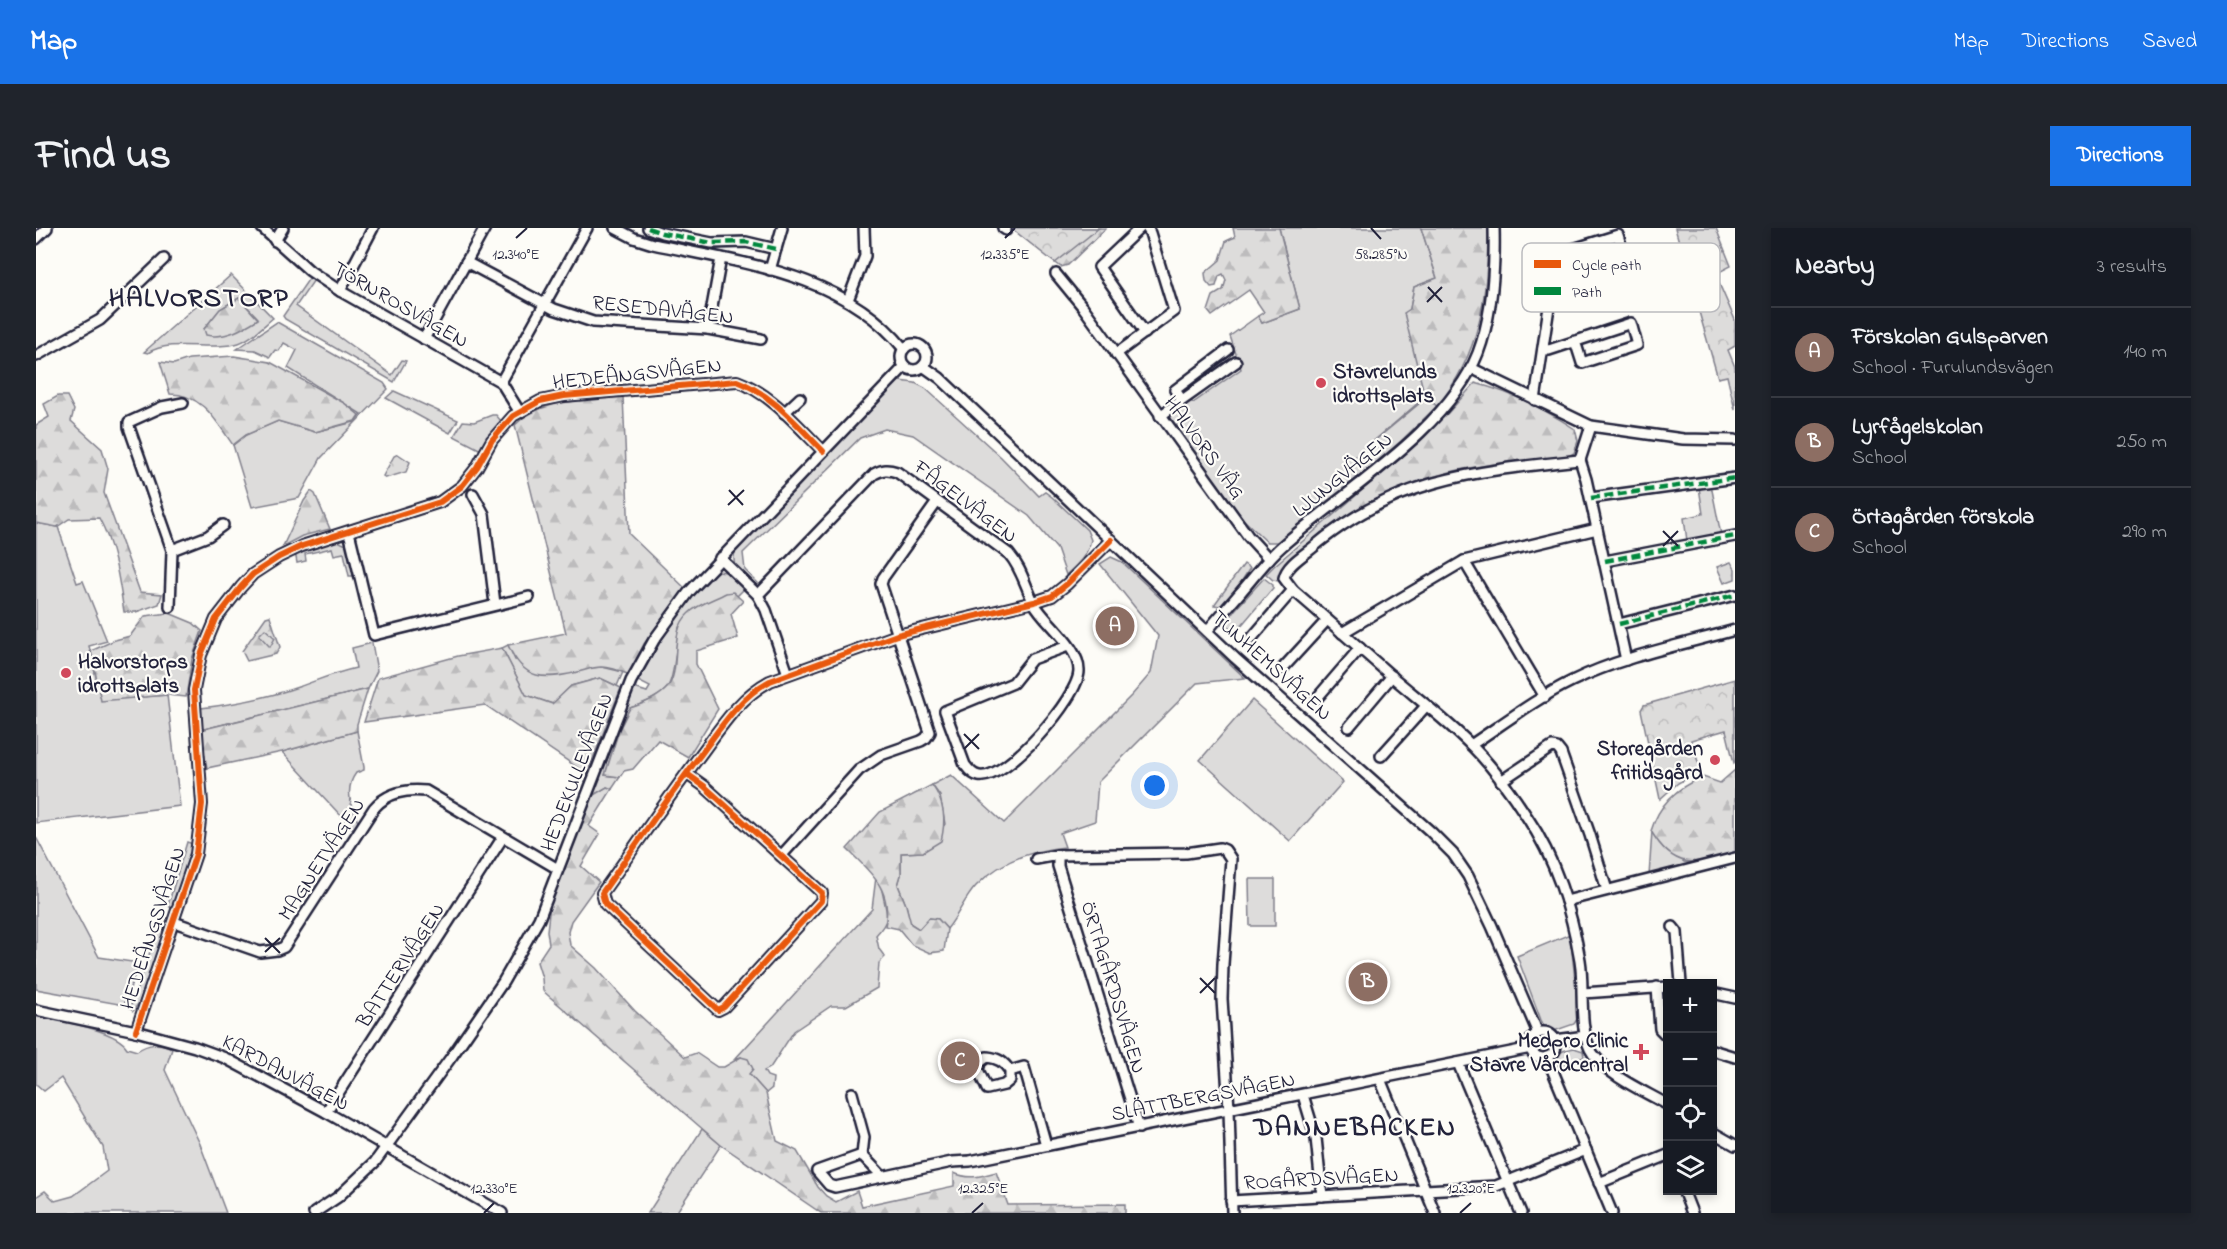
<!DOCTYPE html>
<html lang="en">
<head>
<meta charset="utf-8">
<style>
  body { margin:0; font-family:"Indie Flower",sans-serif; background:#20242c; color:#f1f3f6 }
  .controls { position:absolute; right:18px; bottom:18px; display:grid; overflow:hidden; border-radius:0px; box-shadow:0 3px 9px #0003 }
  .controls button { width:54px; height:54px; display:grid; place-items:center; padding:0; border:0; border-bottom:2px solid #363941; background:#171b24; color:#f1f3f6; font:30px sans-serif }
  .you { position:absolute; left:1119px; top:558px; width:21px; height:21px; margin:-15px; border:4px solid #fff; border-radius:50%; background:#1a73e8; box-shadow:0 0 0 9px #1a73e833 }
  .badge { display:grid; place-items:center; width:39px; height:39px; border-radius:50%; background:#1a73e8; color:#fff; font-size:20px; font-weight:700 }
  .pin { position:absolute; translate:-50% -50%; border:3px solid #fff; box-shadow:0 2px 6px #0006 }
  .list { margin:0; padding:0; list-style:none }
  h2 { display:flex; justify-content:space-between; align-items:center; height:78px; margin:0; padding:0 24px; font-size:26px }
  h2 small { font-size:20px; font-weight:400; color:#9ea1a6 }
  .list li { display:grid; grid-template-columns:39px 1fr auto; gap:18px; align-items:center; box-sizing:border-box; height:90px; padding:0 24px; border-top:2px solid #363941 }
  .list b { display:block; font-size:22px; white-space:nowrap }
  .list p { margin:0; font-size:20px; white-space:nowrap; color:#9ea1a6 }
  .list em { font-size:20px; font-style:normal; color:#9ea1a6 }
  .icon { flex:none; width:33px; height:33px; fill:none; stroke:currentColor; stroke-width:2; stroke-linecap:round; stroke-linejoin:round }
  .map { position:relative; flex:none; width:1699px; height:985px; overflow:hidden; border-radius:0px }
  header { display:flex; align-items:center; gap:36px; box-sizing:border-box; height:84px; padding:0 30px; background:#1a73e8; color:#fff }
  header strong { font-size:28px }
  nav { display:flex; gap:33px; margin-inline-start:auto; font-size:21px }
  .intro { display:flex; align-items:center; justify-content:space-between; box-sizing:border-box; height:144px; padding:0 36px }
  h1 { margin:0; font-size:42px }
  .button { padding:15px 27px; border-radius:0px; background:#1a73e8; color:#fff; font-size:21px; font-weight:700 }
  main { display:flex; gap:36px; padding:0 36px }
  aside { flex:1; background:#171b24; border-radius:0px; box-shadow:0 3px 9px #0003 }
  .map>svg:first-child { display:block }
  .grass { fill:#dddcdb; stroke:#807f8b; stroke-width:1.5; fill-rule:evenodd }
  .forest { fill:url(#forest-firs); stroke:#807f8b; stroke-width:1.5 }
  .park { fill:url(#park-crowns); stroke:#807f8b; stroke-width:1.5 }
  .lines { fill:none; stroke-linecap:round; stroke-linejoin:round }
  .minor-casing { stroke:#22223b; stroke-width:14 }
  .minor { stroke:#fdfcf7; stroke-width:9 }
  .quiet { stroke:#00873e; stroke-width:4.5; stroke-dasharray:9 4.5; stroke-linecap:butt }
  .cycleway-casing { stroke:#fdfcf7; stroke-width:10 }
  .cycleway { stroke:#e8590c; stroke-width:6 }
  .ticks { fill:none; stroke:#22223b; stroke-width:2 }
  .poi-dot { fill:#d1495b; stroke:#fdfcf7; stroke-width:2 }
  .labels { text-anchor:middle; stroke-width:4.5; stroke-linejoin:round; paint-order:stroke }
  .street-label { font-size:21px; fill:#22223b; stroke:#fdfcf7 }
  .poi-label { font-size:21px; font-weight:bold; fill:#22223b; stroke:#fdfcf7; text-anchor:start }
  .district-label { font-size:27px; font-weight:bold; letter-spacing:1.5px; fill:#22223b; stroke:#fdfcf7 }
  .key { fill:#fdfcf7; stroke:#bbbbbf; stroke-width:1.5 }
  .key-label { font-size:16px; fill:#22223b }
  .ticks-label { font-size:15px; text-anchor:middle; fill:#22223b; stroke:#fdfcf7; stroke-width:4.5; stroke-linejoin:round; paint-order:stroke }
</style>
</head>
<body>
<header>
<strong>Map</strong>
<nav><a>Map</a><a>Directions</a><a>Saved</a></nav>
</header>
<div class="intro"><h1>Find us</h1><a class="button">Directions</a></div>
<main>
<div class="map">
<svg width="1699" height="985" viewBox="0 0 1699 985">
  <defs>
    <pattern id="forest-firs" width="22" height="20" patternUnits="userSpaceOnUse" patternTransform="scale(1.5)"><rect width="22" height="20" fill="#dddcdb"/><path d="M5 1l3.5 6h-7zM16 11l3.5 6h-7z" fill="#bdbcbd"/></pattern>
    <pattern id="park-crowns" width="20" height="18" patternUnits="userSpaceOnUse" patternTransform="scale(1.5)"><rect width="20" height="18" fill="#dddcdb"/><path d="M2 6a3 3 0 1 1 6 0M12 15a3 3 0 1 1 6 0" fill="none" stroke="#bdbcbd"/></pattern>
  </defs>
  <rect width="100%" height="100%" fill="#fdfcf7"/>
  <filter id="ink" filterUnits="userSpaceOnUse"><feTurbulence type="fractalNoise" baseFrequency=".0167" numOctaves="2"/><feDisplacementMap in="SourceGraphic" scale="12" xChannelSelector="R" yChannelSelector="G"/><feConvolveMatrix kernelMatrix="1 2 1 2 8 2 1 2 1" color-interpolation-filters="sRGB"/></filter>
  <g filter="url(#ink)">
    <g class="grass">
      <path d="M1243,0H1385L1401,50L1378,59L1374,81L1389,169L1319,229L1390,170L1401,178L1365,213L1246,314H1231L1208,292L1135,191V186L1153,171L1157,175L1205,141L1194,108L1222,88L1226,95L1264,81Z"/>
      <path d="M195,47L237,90C226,99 213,113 199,116C171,123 135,110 112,125L108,124ZM203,70L222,90L168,101L184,81Z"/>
      <path d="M274,49L278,52L260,78L356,147L366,132L370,133L358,154L249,91L247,88Z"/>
      <path d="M241,94L348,155L352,161L285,230L263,270L216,279L197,217L209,207L242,193L279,204L318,194L325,186L252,140L261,122L248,115L243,123L239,122L234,129L219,122L201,121Z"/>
      <path d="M863,153L879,155L889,160L965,229L1003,268L1009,264L1016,269L1051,302L1055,312C1051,328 1042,336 1030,347L1021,321L993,288L877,207L849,201L824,210L707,325L709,342L722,355L719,359C707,347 691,338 701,320L849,165Z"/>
      <path d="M358,163L422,192L414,205L350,170Z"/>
      <path d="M456,187H460L465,193L445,222L418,208L427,193L438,194Z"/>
      <path d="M1675,257L1685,307L1651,313L1648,290L1667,286L1663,259Z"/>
      <path d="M0,295L22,299L41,355L47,353L71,413L53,418L65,472L131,467L144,578L0,595Z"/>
      <path d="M300,312L312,318L317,348H313L308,325L298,327L296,320L269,326L270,333L261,335L259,324Z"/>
      <path d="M1075,329L1086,334L1209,450L1161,455L1062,554L1059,593L1024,605L1029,619C996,622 964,633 940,658C928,671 922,688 911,701L902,691L893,690L883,701L874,695L870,677L862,657L865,647V625L887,624L909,596L904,568L896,557L915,547L968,595L1096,467L1115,445L1122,408L1064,336Z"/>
      <path d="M1208,336L1214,340L1200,362L1184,378L1178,377Z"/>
      <path d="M682,343L690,344L709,360L701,368L697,365L643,399C640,414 639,449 631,460C623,470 606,476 594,480L583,502L569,547L584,549L576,561L571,559L556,568L598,460L611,464L614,459L602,453C620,420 650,364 682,343Z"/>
      <path d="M1228,350L1237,357V360L1199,405L1190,396L1198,383Z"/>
      <path d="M336,415L341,443L332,461L164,502L165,480C197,476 231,470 262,459C282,452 298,445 320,440L316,420Z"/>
      <path d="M472,417L479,432L555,440L566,439L587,444L581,458L564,450L535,458L517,476L490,467L466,420Z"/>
      <path d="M1216,472L1307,554L1254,613L1164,532Z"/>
      <path d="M321,503L328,539V542L320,545C308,561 315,578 322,594L318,602L246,524Z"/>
      <path d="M1616,603L1648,634L1666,635L1613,648Z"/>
      <path d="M0,609L63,729L103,735L88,777L0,761Z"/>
      <path d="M151,614L157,616L158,618L138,679L135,680L132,677Z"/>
      <path d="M840,649C845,657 846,662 848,672C852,689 853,693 840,707L843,721L849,729L843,735L841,760L810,778H795L758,803L734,840L728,843L731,848L737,850L736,860L730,865L713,846L705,829L699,831L836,681Z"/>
      <path d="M1213,651H1239V698H1214Z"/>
      <path d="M125,702L129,705L103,775L97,783L94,780L121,704Z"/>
      <path d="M1534,706L1543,788L1538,796L1515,804L1510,801L1505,792L1481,728Z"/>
      <path d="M0,788C22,793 80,801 91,820L101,823C111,816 126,813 136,821L129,842L164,916L190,985H0V969L9,963L19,973L37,968L71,943L67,919L25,850L8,863L0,856Z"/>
      <path d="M1538,820L1547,823L1548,829L1523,839L1521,835C1521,823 1528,822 1538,820Z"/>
      <path d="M666,901L685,917L640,985H612Z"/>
    </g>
    <g class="forest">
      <path d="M975,0H1070L1032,37L1025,39Z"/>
      <path d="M1197,0H1243L1264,81L1226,95L1222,88L1228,84L1213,62L1176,88L1172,83L1177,68L1187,62L1190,52L1187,46L1183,48L1180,58L1175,59L1170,53L1169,45L1184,32L1190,13L1199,9Z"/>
      <path d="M1385,0H1452C1452,65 1445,126 1401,178L1389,169L1368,85L1374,81L1378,59L1401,50Z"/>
      <path d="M203,70L222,91C206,101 190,111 170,107L168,101L184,81Z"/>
      <path d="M198,128L234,134L308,175L323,187L319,193L279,204L242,193L210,207L197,217C180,193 167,166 134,166L124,134L138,136L153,131Z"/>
      <path d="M1439,155C1474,164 1509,181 1539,201L1542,213L1538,225L1530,229C1488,234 1444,235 1403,247C1359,259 1317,283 1282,311C1264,325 1251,332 1242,353L1237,352L1230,346L1238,338L1374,221L1412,185Z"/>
      <path d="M22,168H31L38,182L35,193L66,221L72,241L68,265L104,364L126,366L123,376L100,384H88C83,351 79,320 63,290L33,291L21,299L0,295V197L13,189L8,176Z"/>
      <path d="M587,168L593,306L649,360L608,416L593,447C585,443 574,439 565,439C558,439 550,442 542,444C508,452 488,453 472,417L530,405L479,197C505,170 552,173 587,168Z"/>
      <path d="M275,263L279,266L294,301L266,308L247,318L268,273Z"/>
      <path d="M697,364L707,373L695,386L702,410L660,423V436L682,481L652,529L622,512L597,541L588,543L584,549L569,547L583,502L594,480C607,476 622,470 631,460C647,440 631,405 653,385C662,376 679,371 690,365Z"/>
      <path d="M133,385L157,395L166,403L156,431L150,469L131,467L65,473L55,423L79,412L94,408L109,388Z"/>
      <path d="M234,388L244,419L240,426L211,433L206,423L230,389Z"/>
      <path d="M466,420L490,467L516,476L535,458L564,450L585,460L551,546L449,477L328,494L342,450L422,428Z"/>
      <path d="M332,461L321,496V503L246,524L171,540L164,502Z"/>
      <path d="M1699,542V624C1660,636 1639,644 1615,603C1623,576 1641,559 1667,549L1684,555Z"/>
      <path d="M896,557C909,575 910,593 905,613L887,624L865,625V647L862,657L870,677L875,696L883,701L893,690L902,691L911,701L908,723L894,725L876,717L863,701L849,698C857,661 834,644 811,621L844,584Z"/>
      <path d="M571,559L576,561L553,598L564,606L545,638L563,654L535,693L532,704L534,717L560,740L599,783L649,829L660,825L681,839H688L705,829L712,831L717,841L713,846L730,865L741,913L761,923L782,959L790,968L800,974L821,963L826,978L918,958V945C934,952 945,948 960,944L972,977L1089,976V985H785L685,917L507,763L506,750L501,734L513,716L511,703L514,677L556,568Z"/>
    </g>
    <g class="park">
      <path d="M975,0H1063L1019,35Z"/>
      <path d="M1639,0H1680L1695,38L1679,46L1699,92V118L1692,122L1699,139V182L1691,148L1682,150Z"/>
      <path d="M362,226L374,234L370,244L350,250L347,248L358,228Z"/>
      <path d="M1695,334L1699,341V351L1688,355L1681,339Z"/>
      <path d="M229,401L239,410L234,419L223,407Z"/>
      <path d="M1699,451V534L1698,535L1690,502L1655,512L1665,543L1642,555L1624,571L1605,482L1608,477Z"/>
    </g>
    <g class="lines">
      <defs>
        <g id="minor">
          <path d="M226,0L274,43L304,63L465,154L483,183"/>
          <path d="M579,0L598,10L617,16C706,35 807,45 868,121"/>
          <path d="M612,0L626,5L676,15L710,14L740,21"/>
          <path d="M967,0L970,2"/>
          <path d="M1104,0L1063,39L1109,105"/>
          <path d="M0,11L11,0"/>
          <path d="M239,13L247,0"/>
          <path d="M430,34L518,81L557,94L672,101L725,111"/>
          <path d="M734,42L746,0"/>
          <path d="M1020,46L1047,79L1212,308L1233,331"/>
          <path d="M304,63L337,0"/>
          <path d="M812,72L829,28L828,0"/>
          <path d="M672,101L685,30"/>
          <path d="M388,111L449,0"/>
          <circle cx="878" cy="129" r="13"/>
          <path d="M1507,121L1513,122L1595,95L1601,117L1546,135L1539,113"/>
          <path d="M1080,126L1138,83L1114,5L1111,0"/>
          <path d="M0,128L64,92L128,31"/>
          <path d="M887,138L904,150L1199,430L1394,603L1417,626L1432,648L1456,698L1502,805"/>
          <path d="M1435,140L1555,198L1647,211L1699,212"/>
          <path d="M465,154L551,0"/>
          <path d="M1146,172L1139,162L1192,122"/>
          <path d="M1499,172L1521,26L1582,7L1588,27L1517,51"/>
          <path d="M748,185L764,170"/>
          <path d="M1124,188L1200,134"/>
          <path d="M1555,198L1544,232C1440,243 1358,250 1275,321C1266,328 1250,338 1248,350L1257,362C1292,392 1326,422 1360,452C1385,473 1412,494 1435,517C1456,538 1475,564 1491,589C1519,630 1536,684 1544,732C1549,760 1541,803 1557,826C1574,849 1608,863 1632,877"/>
          <path d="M1544,232L1550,251L1590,432"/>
          <path d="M437,266L448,286L459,376"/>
          <path d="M1555,270L1699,250"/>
          <path d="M313,304L338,407L493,369"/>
          <path d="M136,322L172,308L187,297"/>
          <path d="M684,330L722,367"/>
          <path d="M1428,333L1509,469"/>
          <path d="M1569,333L1699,308"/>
          <path d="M134,379L136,322L93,199V194L126,179L147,175"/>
          <path d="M1583,396L1699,367"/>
          <path d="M1171,403C1182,390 1193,378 1204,365C1218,349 1230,332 1246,318C1307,264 1412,202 1442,125C1456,88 1459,40 1458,0"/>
          <path d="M1306,405L1428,333L1561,301"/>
          <path d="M1214,412L1257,362"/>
          <path d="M1247,440L1291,392"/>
          <path d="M752,446L730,382L722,367L838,246C847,241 852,241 861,244L973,326C986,341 989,358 998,375C1009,395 1043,418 1043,443C1043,469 970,553 943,548C937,547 932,541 929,537L909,483L977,455L996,431L1032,418"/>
          <path d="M1281,470L1324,420"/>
          <path d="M1313,499L1356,448"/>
          <path d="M1435,517C1468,495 1501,470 1536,453C1587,428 1645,417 1699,402"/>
          <path d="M1345,528L1390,478"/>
          <path d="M651,546L668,558L786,665L785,673L688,779L682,782L569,676L566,665C598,620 629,574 662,530C684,501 702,470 734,453L861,407L998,374L1016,368L1031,356L1075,312"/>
          <path d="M1465,553L1516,519L1521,520L1525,525L1554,607L1571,662"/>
          <path d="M1022,627V638L1103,900"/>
          <path d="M745,628L823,542L845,527L885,513L890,510L894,504L845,356L847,350L901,274"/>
          <path d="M1000,631L1022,627L1150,625L1184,620L1189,622L1195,631L1187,736L1186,771L1193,881L1196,985"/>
          <path d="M1530,673L1699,630"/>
          <path d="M138,694L224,724L241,722L248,719L338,580C352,564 370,561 390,563L522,641"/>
          <path d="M1637,699L1641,704L1645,756"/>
          <path d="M1621,759L1624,801L1632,809"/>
          <path d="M1547,765L1632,759"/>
          <path d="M1676,765L1699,770"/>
          <path d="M0,782L100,803L159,819L189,830L290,884L466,985"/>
          <path d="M100,803L160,626L166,576L158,462L165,427L180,391L205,359L217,346L243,329L266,318L404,274L426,258L441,239L456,212L477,188L504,173L528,168L701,153C736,166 762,198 787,223"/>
          <circle cx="1507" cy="817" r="13"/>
          <path d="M1519,812L1550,808"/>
          <path d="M1676,822L1699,829"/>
          <path d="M1511,829L1576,985"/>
          <path d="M1422,835L1485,985"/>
          <path d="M974,843V852L968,857L951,861L942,842L944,834L951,829C962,830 968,834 974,843L988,839L1010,917"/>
          <path d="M1344,851L1399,985"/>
          <path d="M816,865L828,909L826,927"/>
          <path d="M1267,867L1280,910L1286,968"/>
          <path d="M290,884L467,609"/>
          <path d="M1676,904L1699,917"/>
          <path d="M846,948L826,927L781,943L793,957L799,959L916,934L934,933L1495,820"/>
          <path d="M1563,955L1632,927"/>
          <path d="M1647,962L1656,985"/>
          <path d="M1195,973L1460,958L1550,922"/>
          <path d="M278,985L302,969L339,934L416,828L467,754L503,691L595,453L618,412L653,364L869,138"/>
        </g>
      </defs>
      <use href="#minor" class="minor-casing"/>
      <use href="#minor" class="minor"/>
      <g class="quiet">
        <path d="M612,0L626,5L676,15L710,14L740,21"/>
        <path d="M1555,270L1699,250"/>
        <path d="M1569,333L1699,308"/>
        <path d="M1583,396L1699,367"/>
      </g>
      <defs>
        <g id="cycleway">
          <path d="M651,546L668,558L786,665L785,673L688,779L682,782L569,676L566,665C598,620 629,574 662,530C684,501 702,470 734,453L861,407L998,374L1016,368L1031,356L1075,312"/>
          <path d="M100,803L160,626L166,576L158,462L165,427L180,391L205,359L217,346L243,329L266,318L404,274L426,258L441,239L456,212L477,188L504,173L528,168L701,153C736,166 762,198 787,223"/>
        </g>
      </defs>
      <use href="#cycleway" class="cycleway-casing"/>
      <use href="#cycleway" class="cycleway"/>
    </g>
  </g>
  <path class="ticks" d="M1335,0L1345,11M480,10L491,0M969,10L979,0M1392,59L1406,74M1391,74L1406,59M693,262L707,277M692,277L708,262M1627,303L1642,318M1627,318L1642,303M928,506L943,521M928,521L943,506M229,710L244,725M229,724L244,710M1164,750L1179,765M1164,765L1179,750M448,985L458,975M936,985L947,975M1424,985L1435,975"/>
  <g class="poi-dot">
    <circle cx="1285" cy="155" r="6"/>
    <circle cx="30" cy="445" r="6"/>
    <circle cx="1679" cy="532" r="6"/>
    <path d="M1602 815h6v6h6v6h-6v6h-6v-6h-6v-6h6z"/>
  </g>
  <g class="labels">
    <g class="street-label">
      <text transform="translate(365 76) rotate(30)" y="7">TÖRNROSVÄGEN</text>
      <text transform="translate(627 81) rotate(6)" y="7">RESEDAVÄGEN</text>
      <text transform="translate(601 145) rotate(-6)" y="7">HEDEÄNGSVÄGEN</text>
      <text transform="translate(1169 219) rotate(54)" y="7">HALVORS VÄG</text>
      <text transform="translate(1306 246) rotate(-39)" y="7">LJUNGVÄGEN</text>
      <text transform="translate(930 273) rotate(37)" y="7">FÅGELVÄGEN</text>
      <text transform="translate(1236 437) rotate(42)" y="7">TUNHEMSVÄGEN</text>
      <text transform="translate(540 544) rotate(-69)" y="7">HEDEKULLEVÄGEN</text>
      <text transform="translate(285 631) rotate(-57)" y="7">MAGNETVÄGEN</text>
      <text transform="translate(116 700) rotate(-72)" y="7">HEDEÄNGSVÄGEN</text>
      <text transform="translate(364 737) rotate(-57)" y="7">BATTERIVÄGEN</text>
      <text transform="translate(1078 759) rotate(73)" y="7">ÖRTAGÅRDSVÄGEN</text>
      <text transform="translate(250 844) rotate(28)" y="7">KARDANVÄGEN</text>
      <text transform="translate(1167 868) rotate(-11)" y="7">SLÄTTBERGSVÄGEN</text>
      <text transform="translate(1285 950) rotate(-3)" y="7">ROGÅRDSVÄGEN</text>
    </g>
    <g class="poi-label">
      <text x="1297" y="150">Stavrelunds<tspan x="1297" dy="24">idrottsplats</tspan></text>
      <text x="42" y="440">Halvorstorps<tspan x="42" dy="24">idrottsplats</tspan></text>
      <text x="1667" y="527" text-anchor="end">Storegården<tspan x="1667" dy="24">fritidsgård</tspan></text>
      <text x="1592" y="819" text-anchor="end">Medpro Clinic<tspan x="1592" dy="24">Stavre Vårdcentral</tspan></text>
    </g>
    <g class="district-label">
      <text x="163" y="78">HALVORSTORP</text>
      <text x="1319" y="907">DANNEBACKEN</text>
    </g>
  </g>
  <rect x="1486" y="15" width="198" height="69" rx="9" class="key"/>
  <rect x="1498" y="32" width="27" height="8" fill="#e8590c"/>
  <rect x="1498" y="59" width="27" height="8" fill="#00873e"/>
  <g class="key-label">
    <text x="1536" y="42">Cycle path</text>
    <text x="1536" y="69">Path</text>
  </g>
  <g class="ticks-label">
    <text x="480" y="31">12.340°E</text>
    <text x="969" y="31">12.335°E</text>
    <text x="1345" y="31">58.285°N</text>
    <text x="458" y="965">12.330°E</text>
    <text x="947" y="965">12.325°E</text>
    <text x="1435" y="965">12.320°E</text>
  </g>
</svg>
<div class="controls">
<button>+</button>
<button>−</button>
<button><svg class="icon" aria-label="locate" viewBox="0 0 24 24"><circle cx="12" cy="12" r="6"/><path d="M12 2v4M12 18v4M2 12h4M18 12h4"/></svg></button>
<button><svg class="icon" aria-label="layers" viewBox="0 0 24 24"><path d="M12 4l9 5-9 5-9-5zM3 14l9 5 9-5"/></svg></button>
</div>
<div class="you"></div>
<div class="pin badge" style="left:1079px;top:398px;background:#8d6e63">A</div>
<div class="pin badge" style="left:1332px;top:754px;background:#8d6e63">B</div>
<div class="pin badge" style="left:924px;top:833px;background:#8d6e63">C</div>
</div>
<aside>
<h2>Nearby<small>3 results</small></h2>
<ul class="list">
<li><span class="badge" style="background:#8d6e63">A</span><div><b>Förskolan Gulsparven</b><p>School · Furulundsvägen</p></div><em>140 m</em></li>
<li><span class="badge" style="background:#8d6e63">B</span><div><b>Lyrfågelskolan</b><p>School</p></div><em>250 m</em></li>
<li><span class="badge" style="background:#8d6e63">C</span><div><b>Örtagården förskola</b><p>School</p></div><em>290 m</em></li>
</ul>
</aside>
</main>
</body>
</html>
